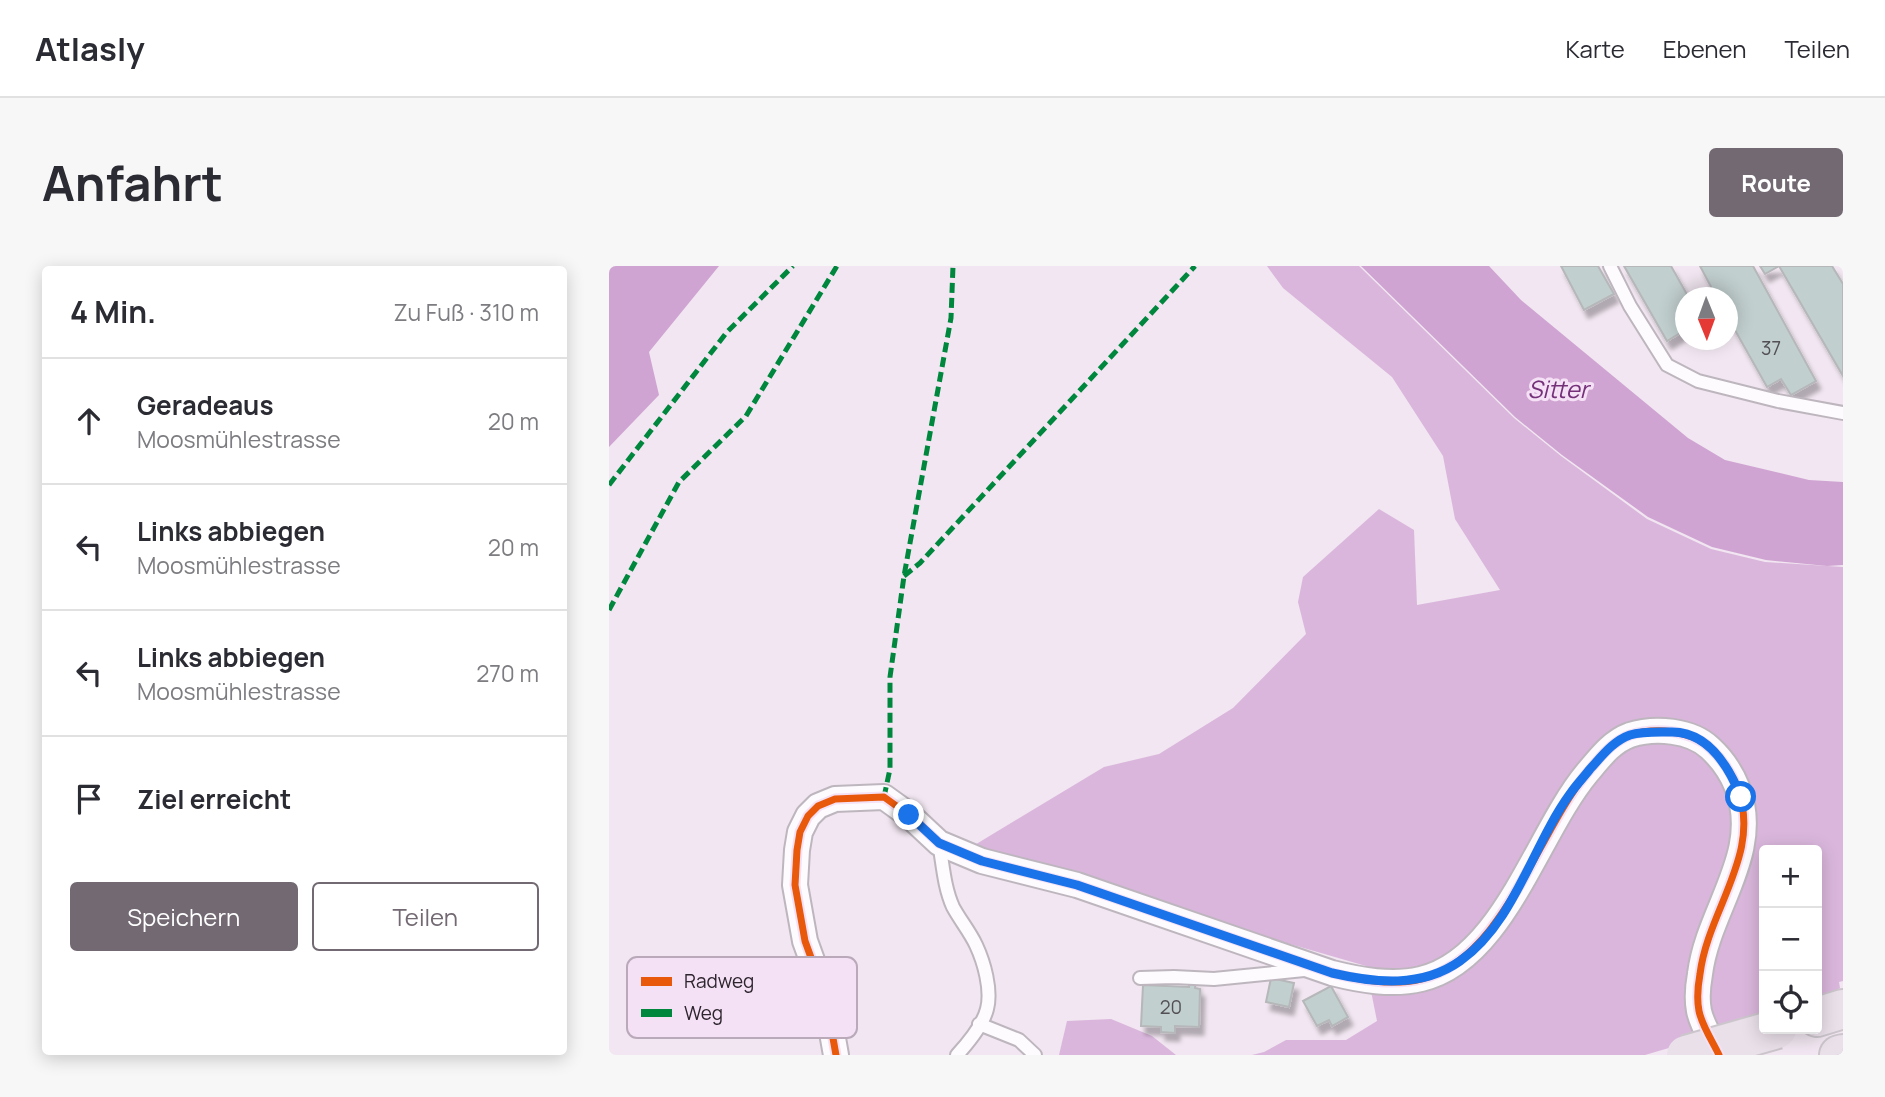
<!DOCTYPE html>
<html lang="de">
<head>
<meta charset="utf-8">
<style>
  body { margin:0; font-family:Manrope,sans-serif; background:#f7f7f7; color:#2b2b33 }
  .controls { position:absolute; right:21px; bottom:21px; display:grid; overflow:hidden; border-radius:7px; box-shadow:0 4px 18px #0003 }
  .controls button { width:63px; height:63px; display:grid; place-items:center; padding:0; border:0; border-bottom:2px solid #e1e1e2; background:#fff; color:#2b2b33; font:35px sans-serif }
  .compass { position:absolute; left:1066px; top:21px; width:63px; height:63px; border-radius:50%; background:#fff; box-shadow:0 4px 18px #0003; rotate:179deg }
  .stop { position:absolute; width:21px; height:21px; margin:-16px; border:5px solid #1a73e8; border-radius:50%; background:#fff }
  .stop.end { background:#1a73e8; border-color:#fff; box-shadow:0 2px 7px #0008 }
  .list { margin:0; padding:0; list-style:none }
  h2 { display:flex; justify-content:space-between; align-items:center; height:91px; margin:0; padding:0 28px; font-size:30px }
  h2 small { font-size:23px; font-weight:400; color:#7c7c81 }
  .list li { display:grid; grid-template-columns:46px 1fr auto; gap:21px; align-items:center; box-sizing:border-box; height:126px; padding:0 28px; border-top:2px solid #e1e1e2 }
  .list b { display:block; font-size:26px; white-space:nowrap }
  .list p { margin:0; font-size:23px; white-space:nowrap; color:#7c7c81 }
  .list em { font-size:23px; font-style:normal; color:#7c7c81 }
  .actions { display:flex; gap:14px; padding:21px 28px }
  .actions a { flex:1; padding:16px 0; border:2px solid #726972; border-radius:7px; text-align:center; font-size:24px; color:#726972 }
  .actions .main { background:#726972; color:#fff }
  .icon { flex:none; width:38px; height:38px; fill:none; stroke:currentColor; stroke-width:2; stroke-linecap:round; stroke-linejoin:round }
  .map { position:relative; flex:none; width:1234px; height:789px; overflow:hidden; border-radius:7px }
  header { display:flex; align-items:center; gap:42px; box-sizing:border-box; height:98px; padding:0 35px; background:#fff; border-bottom:2px solid #e1e1e2 }
  header strong { font-size:33px }
  nav { display:flex; gap:38px; margin-inline-start:auto; font-size:24px }
  .intro { display:flex; align-items:center; justify-content:space-between; box-sizing:border-box; height:168px; padding:0 42px }
  h1 { margin:0; font-size:49px }
  .button { padding:18px 32px; border-radius:7px; background:#726972; color:#fff; font-size:24px; font-weight:700 }
  main { display:flex; gap:42px; padding:0 42px }
  aside { flex:1; background:#fff; border-radius:7px; box-shadow:0 4px 18px #0003 }
  .map>svg:first-child { display:block }
  .forest { fill:#dab6dc }
  .water { fill:#d0a4d2 }
  .building { fill:#c1cfce; stroke:#b6b7b9; stroke-width:2; filter:url(#shadow) }
  .lines { fill:none; stroke-linecap:round; stroke-linejoin:round }
  .lane-casing { stroke:#beb6be; stroke-width:16 }
  .street-casing { stroke:#beb6be; stroke-width:28 }
  .highway-casing { stroke:#ccc6cc; stroke-width:42 }
  .lane { stroke:#fdfbfd; stroke-width:12 }
  .street { stroke:#fdfbfd; stroke-width:24 }
  .highway { stroke:#eae0ea; stroke-width:38 }
  .highway-bridge-casing { stroke:#ccc6cc; stroke-width:42; stroke-linecap:butt }
  .highway-bridge { stroke:#eae0ea; stroke-width:38 }
  .quiet { stroke:#00873e; stroke-width:5; stroke-dasharray:10 5; stroke-linecap:butt }
  .cycleway-casing { stroke:#f5e1f5; stroke-width:11 }
  .cycleway { stroke:#e8590c; stroke-width:7 }
  .route { stroke:#1a73e8; stroke-width:9 }
  .labels { text-anchor:middle; stroke-width:6; stroke-linejoin:round; paint-order:stroke }
  .number-label { font-size:19px; fill:#525055 }
  .water-label { font-size:24px; font-style:italic; fill:#75307a; stroke:#f5e1f5 }
  .key { fill:#f5e1f5; stroke:#b9a9b9; stroke-width:2 }
  .key-label { font-size:19px; fill:#2d252d }
</style>
</head>
<body>
<header>
<strong>Atlasly</strong>
<nav><a>Karte</a><a>Ebenen</a><a>Teilen</a></nav>
</header>
<div class="intro"><h1>Anfahrt</h1><a class="button">Route</a></div>
<main>
<aside>
<h2>4 Min.<small>Zu Fuß · 310 m</small></h2>
<ul class="list">
<li><svg class="icon" aria-label="ahead" viewBox="0 0 24 24"><path d="M12 20V5M6 11l6-6 6 6"/></svg><div><b>Geradeaus</b><p>Moosmühlestrasse</p></div><em>20 m</em></li>
<li><svg class="icon" aria-label="left" viewBox="0 0 24 24"><path d="M17 20v-9H6M10 6l-5 5 5 5"/></svg><div><b>Links abbiegen</b><p>Moosmühlestrasse</p></div><em>20 m</em></li>
<li><svg class="icon" aria-label="left" viewBox="0 0 24 24"><path d="M17 20v-9H6M10 6l-5 5 5 5"/></svg><div><b>Links abbiegen</b><p>Moosmühlestrasse</p></div><em>270 m</em></li>
<li><svg class="icon" aria-label="arrive" viewBox="0 0 24 24"><path d="M6 21V4h12l-3 4 3 4H6"/></svg><div><b>Ziel erreicht</b></div></li>
</ul>
<div class="actions"><a class="main">Speichern</a><a>Teilen</a></div>
</aside>
<div class="map">
<svg width="1234" height="789" viewBox="0 0 1234 789">
  <defs>
    <filter id="shadow"><feDropShadow dx="4.5" dy="8" stdDeviation="2" flood-color="#0004"/></filter>
  </defs>
  <rect width="100%" height="100%" fill="#f1e6f1"/>
  <g class="forest">
    <path d="M658,0H750L905,152L952,190L1038,253L1102,283L1156,296L1234,301V715L1230,716L1231,722L1208,737V584H1155V754L1036,789H643L655,786L677,774H737L768,755L757,700L639,666L364,580L495,501L550,488L624,442L697,368L689,336L694,311L770,243L805,264L808,339L891,324L846,253L834,190L783,111L674,22Z"/>
    <path d="M502,753L543,770L567,789H450L458,755Z"/>
  </g>
  <g class="water">
    <path d="M0,0H110L40,86L50,129L0,181Z"/>
    <path d="M752,0H880L912,34L1079,172L1116,194L1200,214L1234,216V299L1218,300L1157,294L1103,281L1039,251L953,189L906,151Z"/>
  </g>
  <g class="building">
    <path d="M952,0H989L1005,28L975,44Z"/>
    <path d="M1015,0H1062L1080,32H1076V64L1058,75Z"/>
    <path d="M1091,0H1144L1207,115L1182,129L1172,113L1158,121L1118,50V32H1108Z"/>
    <path d="M1151,0H1170L1156,8Z"/>
    <path d="M1170,0H1223L1234,18V110Z"/>
    <path d="M662,712L685,717L680,741L657,736Z"/>
    <path d="M580,715L587,716L586,722L591,723L590,761L566,760V767L552,766V761L532,760L534,719L580,721Z"/>
    <path d="M722,720L739,751L723,760L720,754L708,760L694,735Z"/>
  </g>
  <g class="lines">
    <defs>
      <g id="lane">
        <path d="M1001,0L1021,40L1058,99L1089,115L1169,135L1234,147"/>
        <path d="M330,577C334,599 335,621 344,641C351,654 361,666 367,679C375,696 383,724 378,743C374,759 359,777 348,789"/>
        <path d="M531,712L565,711L605,713L695,704"/>
        <path d="M370,758L410,774L426,789"/>
      </g>
      <path id="street" d="M227,789L217,733L196,675L186,619L188,584L191,566L199,550L209,540L226,533L275,531L300,549L330,577L373,595L468,619L723,707C751,714 783,720 812,713C894,694 928,567 978,507C990,493 1002,476 1021,469C1046,461 1082,464 1101,482C1113,493 1122,506 1128,521C1154,587 1099,643 1091,708C1089,719 1088,735 1090,745C1093,760 1104,776 1110,789"/>
      <g id="highway">
        <path d="M1208,751L1234,743"/>
        <path d="M1230,789L1234,788"/>
      </g>
    </defs>
    <use href="#lane" class="lane-casing"/>
    <use href="#street" class="street-casing"/>
    <use href="#highway" class="highway-casing"/>
    <use href="#lane" class="lane"/>
    <use href="#street" class="street"/>
    <use href="#highway" class="highway"/>
    <defs>
      <path id="highway-bridge" d="M1077,789L1168,763"/>
    </defs>
    <use href="#highway-bridge" class="highway-bridge-casing"/>
    <use href="#highway-bridge" class="highway-bridge"/>
    <g class="quiet">
      <path d="M0,219L118,66L184,0"/>
      <path d="M295,310L311,297L586,0"/>
      <path d="M0,344L70,216L137,150L228,0"/>
      <path d="M275,531L281,503V411L295,310L342,52L344,0"/>
    </g>
    <defs>
      <path id="cycleway" d="M227,789L217,733L196,675L186,619L188,584L191,566L199,550L209,540L226,533L275,531L300,549L330,577L373,595L468,619L723,707C751,714 783,720 812,713C894,694 928,567 978,507C990,493 1002,476 1021,469C1046,461 1082,464 1101,482C1113,493 1122,506 1128,521C1154,587 1099,643 1091,708C1089,719 1088,735 1090,745C1093,760 1104,776 1110,789"/>
    </defs>
    <use href="#cycleway" class="cycleway-casing"/>
    <use href="#cycleway" class="cycleway"/>
  </g>
  <g class="lines">
    <path class="route" d="M300,549L330,577L373,595L468,619L723,707C766,717 813,722 851,695C906,656 923,580 961,528C967,519 975,511 981,503C993,490 1004,475 1021,469C1034,465 1050,466 1063,466C1100,466 1120,501 1132,531"/>
  </g>
  <g class="labels">
    <g class="number-label">
      <text x="1162" y="89">37</text>
      <text x="562" y="748">20</text>
    </g>
    <g class="water-label">
      <text x="949" y="132">Sitter</text>
    </g>
  </g>
  <rect x="18" y="691" width="230" height="81" rx="10" class="key"/>
  <rect x="32" y="711" width="31" height="9" fill="#e8590c"/>
  <rect x="32" y="743" width="31" height="8" fill="#00873e"/>
  <g class="key-label">
    <text x="75" y="722">Radweg</text>
    <text x="75" y="754">Weg</text>
  </g>
</svg>
<div class="controls">
<button>+</button>
<button>−</button>
<button><svg class="icon" aria-label="locate" viewBox="0 0 24 24"><circle cx="12" cy="12" r="6"/><path d="M12 2v4M12 18v4M2 12h4M18 12h4"/></svg></button>
</div>
<svg class="compass" viewBox="-18 -18 36 36"><path d="M0-13l5 13h-10z" fill="#e53935"/><path d="M0 13l5-13h-10z" fill="#7c7c81"/></svg>
<div class="stop" style="left:1132px;top:531px"></div>
<div class="stop end" style="left:300px;top:549px"></div>
</div>
</main>
</body>
</html>
